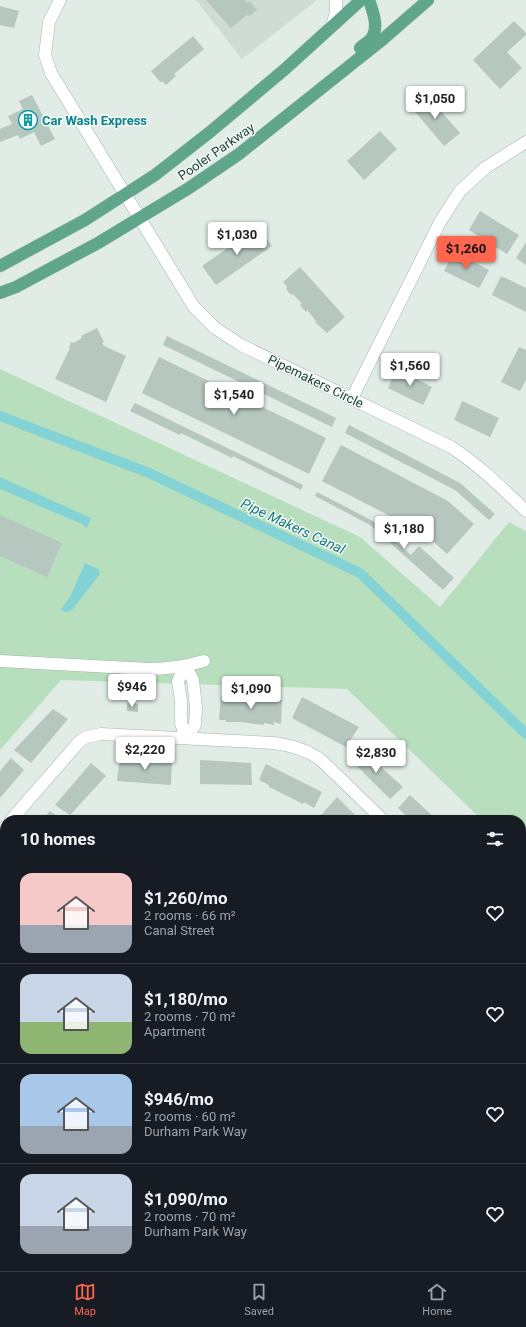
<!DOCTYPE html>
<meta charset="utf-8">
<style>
:root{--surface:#171b24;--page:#242831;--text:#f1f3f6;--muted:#9ea1a6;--line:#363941;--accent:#fe664d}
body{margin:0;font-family:Roboto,sans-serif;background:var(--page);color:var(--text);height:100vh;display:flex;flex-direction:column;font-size:15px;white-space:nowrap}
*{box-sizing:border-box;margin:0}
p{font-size:13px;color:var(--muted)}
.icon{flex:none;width:22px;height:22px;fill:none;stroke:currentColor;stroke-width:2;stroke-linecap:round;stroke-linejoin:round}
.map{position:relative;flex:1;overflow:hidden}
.side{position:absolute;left:0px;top:815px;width:526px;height:456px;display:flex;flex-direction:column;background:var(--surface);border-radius:16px 16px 0 0;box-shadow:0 1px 3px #0004}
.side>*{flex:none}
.price{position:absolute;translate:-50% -34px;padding:0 9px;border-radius:4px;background:#fff;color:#222;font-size:13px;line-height:26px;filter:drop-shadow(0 1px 2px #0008)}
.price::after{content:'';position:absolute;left:50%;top:24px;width:12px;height:9px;margin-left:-6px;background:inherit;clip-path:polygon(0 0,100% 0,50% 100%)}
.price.on{background:var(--accent);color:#111}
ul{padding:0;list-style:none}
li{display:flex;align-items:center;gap:12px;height:100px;padding:0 20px}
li+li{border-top:1px solid var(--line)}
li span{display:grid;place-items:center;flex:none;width:112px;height:80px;border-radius:12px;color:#555}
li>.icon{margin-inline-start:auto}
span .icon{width:48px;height:48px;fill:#fffc;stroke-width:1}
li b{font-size:17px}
h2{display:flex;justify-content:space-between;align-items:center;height:48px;padding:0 20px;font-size:17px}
.tabs{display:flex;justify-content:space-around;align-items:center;height:56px;border-top:1px solid var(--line);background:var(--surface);font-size:11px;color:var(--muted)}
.tabs a{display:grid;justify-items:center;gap:2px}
.tabs .on{color:var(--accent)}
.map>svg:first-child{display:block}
.built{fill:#cedcd4}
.green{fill:#b7dfbd}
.water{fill:#83d2d6}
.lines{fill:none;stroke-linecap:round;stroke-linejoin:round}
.canal{stroke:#83d2d6;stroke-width:10}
.building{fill:#b5c7be}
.minor-casing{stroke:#a2b4ac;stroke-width:13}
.major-casing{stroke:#c0c9c6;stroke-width:13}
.minor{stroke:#fff;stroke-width:12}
.major{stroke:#60a68d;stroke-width:12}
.labels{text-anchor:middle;stroke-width:3;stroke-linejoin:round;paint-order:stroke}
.culture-label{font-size:13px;font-weight:bold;fill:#0d838f;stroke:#f1f8f4;text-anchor:start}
.street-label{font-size:13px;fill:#1f3e32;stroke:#f1f8f4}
.water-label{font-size:14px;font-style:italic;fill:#14787f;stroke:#f1f8f4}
</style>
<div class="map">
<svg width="526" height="1271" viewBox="0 0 526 1271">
<rect width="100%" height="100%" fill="#e0ece5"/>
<!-- built -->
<path class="built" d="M196 0H317L242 59Z"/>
<!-- green -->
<path class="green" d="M0 369 360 537 440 607 509 522 526 531V863L521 858V820H482L347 689 61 680 0 750Z
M524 1031H526V1250H521V1032Z
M263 1266H419L416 1271H272Z"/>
<!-- water -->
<path class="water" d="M0 477 91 518 87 528 82 524 0 489Z
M85 563 100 570 99 572 100 574 71 611 65 612 61 609 70 597Z
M526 989V1031L521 1032V992Z"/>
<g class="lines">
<!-- canal -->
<path class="canal" d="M0 416 149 473 360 573 526 734"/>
</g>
<!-- building -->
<path class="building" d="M206 0H245L247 3 250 1 257 10 249 16 247 15 231 28Z
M0 6 19 11 14 28 0 25Z
M514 21 526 33V35L507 52 522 68 500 89 473 60Z
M193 36 204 49 174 74 176 76 166 85 162 81 161 83 151 71Z
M426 94 460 133 444 146 411 107Z
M32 95 55 139 41 146 34 132 20 139 18 135 0 142V129L12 124 8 116 23 109 19 101Z
M380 131 397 149 364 180 347 161Z
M480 211 519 235 507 254 469 230Z
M258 227 272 246 216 285 202 266Z
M526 242V265L516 258Z
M454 252 489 270 479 288 444 271Z
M300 267 345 317 327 333 315 322 316 321 307 310 306 312 300 305 302 304 293 294 291 295 286 289 287 287 283 282Z
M501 276 526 288V312L492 295Z
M97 328 104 342 102 343 104 346 126 356 106 402 55 379 70 348H69L71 342 73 343 82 338 81 336Z
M167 336 336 418 332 427 163 345Z
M519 347 526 350V380L520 391 501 382Z
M159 357 326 438 309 474 142 393Z
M396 369 432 387 423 405 388 388Z
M462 401 499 418 490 437 454 420Z
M135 403 303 485 301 490 233 456 232 458 181 433 180 435 130 411Z
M349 425 460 483 495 514 489 520 455 490 345 433Z
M341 445 448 501 474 524 447 554 425 534 322 481Z
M317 492 373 521 411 555 419 546 454 578 443 590 370 525 315 496Z
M0 515 62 543 47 577 0 556Z
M221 696 282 700 281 723 280 724 274 722V725L264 723V725L241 722H226V720H220L219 719Z
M302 697 359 727 346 747 292 718Z
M127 703 138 704V712L127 711Z
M53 709 68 719 31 763 14 750Z
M359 747 403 787 390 799 350 759Z
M11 758 24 770 0 798V771Z
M120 758 172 761 171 785 117 781Z
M200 760 251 763 252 785 200 784Z
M91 763 106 776 70 815 55 805Z
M266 764 322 792 314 808 304 802 303 804 269 787V785L259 780Z
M410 795 437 820H411L398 808Z
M337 797 360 820H323L318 816 322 814Z
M50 811 62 820H42Z
M5 878V891L1 889Z
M0 937 5 939V960L0 958Z
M0 1181 5 1183V1193L0 1190Z
M0 1210 5 1213 1 1220 3 1221 0 1226Z
M144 1266H173L171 1271H151L152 1270Z"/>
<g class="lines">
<!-- minor casing -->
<g class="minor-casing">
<path id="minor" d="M60 0 49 22 45 55 51 73 194 307 215 328 241 345 451 447C480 466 501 487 526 511
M332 26 336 12V0
M352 398 440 222 460 191 485 168 526 142
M0 661 149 669C168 669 186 666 204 661
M185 666 193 680 196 708 195 725 186 738
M185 666 178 681 181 701V723L186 738
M11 820 79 742 86 737 101 734 273 743C291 745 306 749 321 760L383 820
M0 833 5 827
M0 913 5 915
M0 1122 5 1124
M521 1265H526
M88 1266 97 1271
M5 1271 8 1266"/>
</g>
<!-- major casing -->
<g class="major-casing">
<path id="major" d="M360 48C363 45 367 43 370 40 380 29 373 12 369 0
M0 266 85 220 155 175 210 132 284 70 361 0
M0 293 16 287 98 243 189 188 239 154 382 40 428 0"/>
</g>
<!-- minor -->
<use href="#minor" class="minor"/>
<!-- major -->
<use href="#major" class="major"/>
</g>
<!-- icons -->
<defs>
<g id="building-ring" transform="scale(1)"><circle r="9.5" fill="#f1f8f4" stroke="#0f9aa8" stroke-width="1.5"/><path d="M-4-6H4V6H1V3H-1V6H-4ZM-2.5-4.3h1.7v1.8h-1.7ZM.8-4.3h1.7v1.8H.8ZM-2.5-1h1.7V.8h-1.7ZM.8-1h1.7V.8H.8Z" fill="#0f9aa8"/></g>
</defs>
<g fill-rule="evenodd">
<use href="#building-ring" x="28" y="120"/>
</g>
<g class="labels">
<!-- culture labels -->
<g class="culture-label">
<text x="42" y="125">Car Wash Express</text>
</g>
<!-- street labels -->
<g class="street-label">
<text transform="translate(216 151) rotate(-35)" y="5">Pooler Parkway</text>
<text transform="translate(316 381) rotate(26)" y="5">Pipemakers Circle</text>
</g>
<!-- water labels -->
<g class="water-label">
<text transform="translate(293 526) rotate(25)" y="5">Pipe Makers Canal</text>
</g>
</g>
</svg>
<b class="price" style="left:435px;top:120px">$1,050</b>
<b class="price" style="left:237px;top:256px">$1,030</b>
<b class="price on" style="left:466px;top:270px">$1,260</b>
<b class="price" style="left:410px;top:387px">$1,560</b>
<b class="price" style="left:234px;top:416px">$1,540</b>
<b class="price" style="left:404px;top:550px">$1,180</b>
<b class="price" style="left:132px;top:708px">$946</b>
<b class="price" style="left:251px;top:710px">$1,090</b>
<b class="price" style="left:145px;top:771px">$2,220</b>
<b class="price" style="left:376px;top:774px">$2,830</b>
<section class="side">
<h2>10 homes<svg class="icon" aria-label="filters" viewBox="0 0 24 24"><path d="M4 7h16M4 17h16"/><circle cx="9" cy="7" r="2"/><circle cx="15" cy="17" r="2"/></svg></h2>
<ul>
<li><span style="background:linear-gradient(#f6c9c9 65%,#9aa5b1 0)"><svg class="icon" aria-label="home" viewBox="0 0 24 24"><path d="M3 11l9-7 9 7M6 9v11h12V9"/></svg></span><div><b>$1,260/mo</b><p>2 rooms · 66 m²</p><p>Canal Street</p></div><svg class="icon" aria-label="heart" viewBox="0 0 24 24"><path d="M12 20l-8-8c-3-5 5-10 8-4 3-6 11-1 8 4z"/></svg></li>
<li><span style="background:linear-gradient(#c9d6e8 60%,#8fb573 0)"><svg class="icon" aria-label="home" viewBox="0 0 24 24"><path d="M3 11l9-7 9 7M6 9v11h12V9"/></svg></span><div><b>$1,180/mo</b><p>2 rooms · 70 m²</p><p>Apartment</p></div><svg class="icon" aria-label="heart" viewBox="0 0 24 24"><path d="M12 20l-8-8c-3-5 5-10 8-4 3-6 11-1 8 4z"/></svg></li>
<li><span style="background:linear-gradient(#a9c7e8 65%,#9aa5b1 0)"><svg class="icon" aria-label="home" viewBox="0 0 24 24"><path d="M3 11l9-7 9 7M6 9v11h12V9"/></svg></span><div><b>$946/mo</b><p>2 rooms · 60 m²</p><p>Durham Park Way</p></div><svg class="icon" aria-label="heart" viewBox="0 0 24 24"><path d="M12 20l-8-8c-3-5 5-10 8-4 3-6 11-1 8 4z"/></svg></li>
<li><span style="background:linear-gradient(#c9d6e8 65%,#9aa5b1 0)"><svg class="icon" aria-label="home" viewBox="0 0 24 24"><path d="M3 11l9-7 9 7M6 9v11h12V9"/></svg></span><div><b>$1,090/mo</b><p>2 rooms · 70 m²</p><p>Durham Park Way</p></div><svg class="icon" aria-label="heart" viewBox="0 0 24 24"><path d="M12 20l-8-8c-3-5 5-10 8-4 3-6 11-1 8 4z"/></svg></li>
</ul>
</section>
</div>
<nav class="tabs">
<a class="on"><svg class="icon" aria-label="map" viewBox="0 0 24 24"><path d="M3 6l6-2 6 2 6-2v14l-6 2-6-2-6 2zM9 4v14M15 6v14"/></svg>Map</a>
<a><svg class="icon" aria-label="saved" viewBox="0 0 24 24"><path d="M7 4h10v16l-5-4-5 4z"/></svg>Saved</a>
<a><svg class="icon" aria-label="home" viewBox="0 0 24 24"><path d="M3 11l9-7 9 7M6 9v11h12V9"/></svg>Home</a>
</nav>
